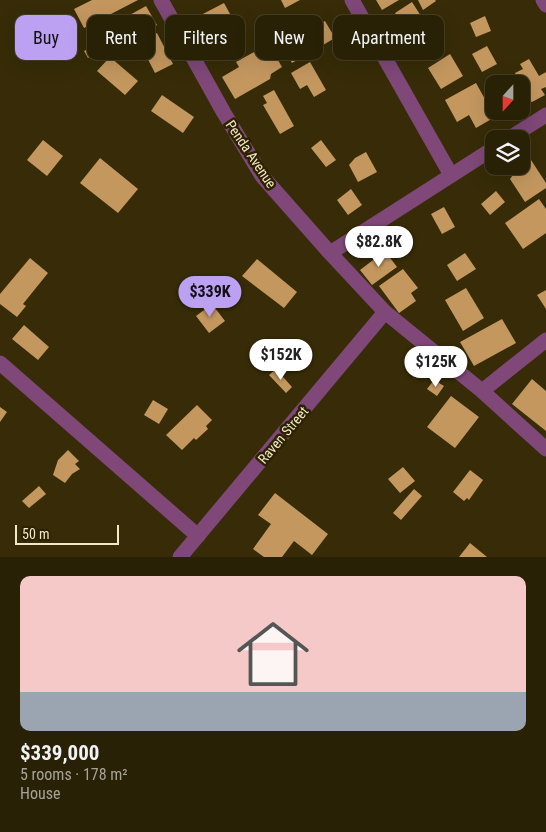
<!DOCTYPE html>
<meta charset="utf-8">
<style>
:root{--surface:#292105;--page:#31290f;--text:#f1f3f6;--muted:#a5a39a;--line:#453e27;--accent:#bca0f2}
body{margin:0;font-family:"Roboto Condensed",sans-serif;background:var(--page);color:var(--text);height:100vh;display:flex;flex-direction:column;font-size:19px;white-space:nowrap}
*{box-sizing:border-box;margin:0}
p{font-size:16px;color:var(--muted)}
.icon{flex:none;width:28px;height:28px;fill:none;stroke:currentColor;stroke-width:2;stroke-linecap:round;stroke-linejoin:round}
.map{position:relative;height:557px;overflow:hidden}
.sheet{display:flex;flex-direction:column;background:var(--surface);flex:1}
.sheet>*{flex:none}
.top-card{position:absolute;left:15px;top:15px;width:516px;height:45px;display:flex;gap:10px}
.needle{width:32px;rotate:201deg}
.controls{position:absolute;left:485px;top:75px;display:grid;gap:10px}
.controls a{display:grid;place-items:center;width:45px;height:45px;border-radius:10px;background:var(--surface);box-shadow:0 5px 20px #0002,0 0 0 1px var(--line);font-size:25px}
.scale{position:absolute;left:15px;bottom:12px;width:104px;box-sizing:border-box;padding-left:5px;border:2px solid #f2e7c6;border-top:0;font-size:14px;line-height:18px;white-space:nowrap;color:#f2e7c6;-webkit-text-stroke:4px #2d2200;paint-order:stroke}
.price{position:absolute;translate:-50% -42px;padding:0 11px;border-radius:18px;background:#fff;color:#222;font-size:16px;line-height:32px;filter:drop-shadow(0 1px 2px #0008)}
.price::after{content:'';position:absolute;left:50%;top:30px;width:15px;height:11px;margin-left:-8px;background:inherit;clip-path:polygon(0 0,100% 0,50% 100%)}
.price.selected{background:var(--accent);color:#111}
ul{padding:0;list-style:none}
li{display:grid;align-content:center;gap:10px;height:265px;padding:0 20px}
li span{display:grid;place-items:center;height:155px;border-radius:10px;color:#555}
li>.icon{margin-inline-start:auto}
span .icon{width:90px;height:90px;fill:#fffc;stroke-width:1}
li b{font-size:21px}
.pill{padding:0 18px;border-radius:10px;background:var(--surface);box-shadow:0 5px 20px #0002,0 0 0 1px var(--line);font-size:18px;line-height:45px}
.pill.selected{background:var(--accent);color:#111}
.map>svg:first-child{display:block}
.building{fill:#c4975f}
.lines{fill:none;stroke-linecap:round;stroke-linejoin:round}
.street{stroke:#7f4878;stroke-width:15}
.labels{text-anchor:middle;stroke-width:5;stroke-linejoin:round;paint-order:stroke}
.street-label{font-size:14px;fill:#f2e7c6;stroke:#2d2200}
</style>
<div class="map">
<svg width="546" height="557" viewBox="0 0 546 557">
<rect width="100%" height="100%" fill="#372c07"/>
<!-- building -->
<path class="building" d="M92 0H138L84 28 74 9Z
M281 0H300L285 8Z
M376 0H399L382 10Z
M418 0H435L436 1 423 10Z
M412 2 428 27 411 38 395 13Z
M224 3 240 32 220 43 209 24 205 26 199 16Z
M146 6 157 25 106 54 95 34Z
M485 16 491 31 476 37 470 23Z
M325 21 335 38 292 63 282 46Z
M157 33 173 64 155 73 139 42Z
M94 39 100 51 88 58 84 51 90 48 87 42Z
M487 46 497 64 482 72 472 54Z
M271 48 282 67 271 74 270 79 235 99 222 77 239 67 236 62 254 52 256 56Z
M450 54 463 76 441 89 428 68Z
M110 57 138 81 125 95 97 71Z
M529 59 539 76 546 72V87L541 89 545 95 532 102 528 99 522 102V86L515 73 523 69 520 64Z
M310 62 326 90 314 97 307 85 300 89 291 73Z
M476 83 495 117 476 128 469 115 457 122 445 100Z
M274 90 294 126 280 134 263 105 267 103 263 96Z
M162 95 194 117 183 133 151 111Z
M506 111H522L524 115 511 121Z
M43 140 63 156 47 176 27 160Z
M321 140 336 160 326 167 311 148Z
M366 152 377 172 358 182 349 165 355 158Z
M100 158 138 189 118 213 80 183Z
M531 160 546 183V188L525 202 510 179 518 168Z
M351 189 362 205 348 215 337 200Z
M496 191 505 202 490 215 481 204Z
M539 199 546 209V233L523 249 505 223Z
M444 207 455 227 442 234 431 214Z
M385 251 397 267 372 285 360 270Z
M465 253 476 269 457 281 447 265Z
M30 258 48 273 23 304 26 306 17 317 0 304V294Z
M257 259 297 292 284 308 242 276Z
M403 269 418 288 411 293 416 301 399 313 379 286Z
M466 288 484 318 463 331 445 300Z
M546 290V309L537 295Z
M212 304 225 321 209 333 196 316Z
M502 319 516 343 474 366 460 342Z
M24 325 49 347 38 360 12 339Z
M276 369 292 387 286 393 269 375Z
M532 379 546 391V431L512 404Z
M434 380 444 386 437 396 427 389Z
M451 396 479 417 455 448 427 427Z
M153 400 168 409 159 424 144 415Z
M197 405 212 420 206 426 208 429 196 440 194 438 182 450 166 435Z
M0 407 7 412 0 422Z
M68 450 79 461 75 464 80 469 72 474 65 483 53 475 58 460Z
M403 467 415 481 400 493 388 479Z
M470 470 483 480 469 500 467 498 464 501 453 492Z
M39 486 46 494 29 508 22 501Z
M414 489 422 496 401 520 393 513Z
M275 493 328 534 312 555 294 541 282 557H264L253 549 271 524 258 515Z
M470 543 487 557H459Z"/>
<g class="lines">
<!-- street -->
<path class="street" d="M161 0 224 113 262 176 330 253 385 312 482 391 546 449
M352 0 451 175
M543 0 546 5
M508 139 546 115
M330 253 494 148
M0 363 198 536
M482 391 546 340
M180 557 385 312"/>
</g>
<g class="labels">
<!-- street labels -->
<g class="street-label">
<text transform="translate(251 154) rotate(56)" y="5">Penda Avenue</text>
<text transform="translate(283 435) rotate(-50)" y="5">Raven Street</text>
</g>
</g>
</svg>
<div class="controls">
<a><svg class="needle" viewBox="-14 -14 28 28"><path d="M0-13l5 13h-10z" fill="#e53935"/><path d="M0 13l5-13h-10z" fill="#a5a39a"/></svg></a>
<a><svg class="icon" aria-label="layers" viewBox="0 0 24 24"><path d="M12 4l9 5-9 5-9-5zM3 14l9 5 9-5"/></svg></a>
</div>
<div class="scale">50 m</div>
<b class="price" style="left:379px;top:268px">$82.8K</b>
<b class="price selected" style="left:210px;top:318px">$339K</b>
<b class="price" style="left:281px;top:381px">$152K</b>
<b class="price" style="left:436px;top:388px">$125K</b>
<div class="top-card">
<a class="pill selected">Buy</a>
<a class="pill">Rent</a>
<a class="pill">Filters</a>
<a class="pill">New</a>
<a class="pill">Apartment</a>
</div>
</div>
<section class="sheet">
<ul>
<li><span style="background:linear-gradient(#f6c9c9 75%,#9aa5b1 0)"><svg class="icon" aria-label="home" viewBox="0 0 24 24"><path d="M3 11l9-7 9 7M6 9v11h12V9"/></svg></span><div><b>$339,000</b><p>5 rooms · 178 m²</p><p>House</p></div></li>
</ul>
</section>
